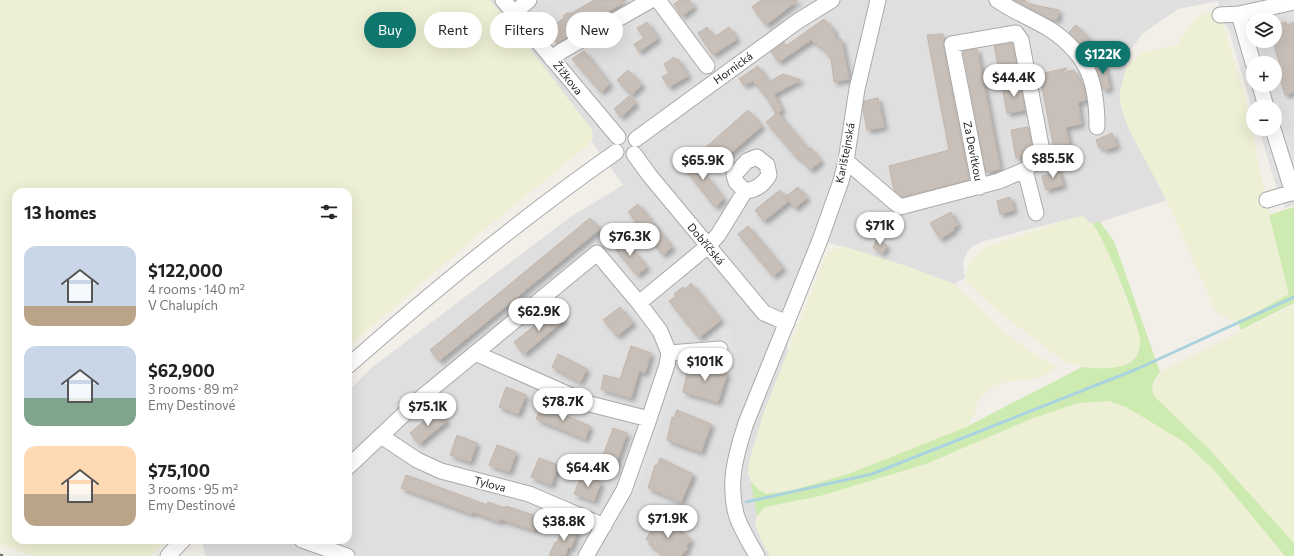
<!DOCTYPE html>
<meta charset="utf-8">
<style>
:root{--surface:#fff;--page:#f2f2f2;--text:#222;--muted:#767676;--accent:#0f766e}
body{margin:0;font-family:Commissioner,sans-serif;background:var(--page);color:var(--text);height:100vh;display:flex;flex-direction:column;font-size:15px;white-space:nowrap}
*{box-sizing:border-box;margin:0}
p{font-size:13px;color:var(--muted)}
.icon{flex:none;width:22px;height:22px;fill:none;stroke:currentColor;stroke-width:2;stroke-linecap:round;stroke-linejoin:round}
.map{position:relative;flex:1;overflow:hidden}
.side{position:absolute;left:12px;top:188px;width:340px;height:356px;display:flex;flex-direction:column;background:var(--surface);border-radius:12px;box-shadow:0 4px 16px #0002}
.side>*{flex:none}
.banner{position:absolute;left:364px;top:12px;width:380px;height:36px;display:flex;gap:8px}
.controls{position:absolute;left:1246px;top:12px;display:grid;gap:8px}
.controls a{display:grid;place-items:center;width:36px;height:36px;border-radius:50%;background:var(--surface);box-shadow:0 4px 16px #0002;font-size:20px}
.price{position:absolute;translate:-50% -34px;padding:0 9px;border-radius:14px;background:#fff;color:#222;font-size:13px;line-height:26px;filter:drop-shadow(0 1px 2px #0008)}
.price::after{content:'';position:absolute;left:50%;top:24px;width:12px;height:9px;margin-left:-6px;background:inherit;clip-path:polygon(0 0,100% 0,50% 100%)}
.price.selected{background:var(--accent);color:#fff}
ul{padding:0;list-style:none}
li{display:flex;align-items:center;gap:12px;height:100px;padding:0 12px}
li span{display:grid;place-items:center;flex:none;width:112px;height:80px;border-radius:12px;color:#555}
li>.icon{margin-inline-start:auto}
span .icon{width:48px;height:48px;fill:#fffc;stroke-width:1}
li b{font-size:17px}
h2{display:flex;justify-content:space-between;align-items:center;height:48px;padding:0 12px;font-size:17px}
.tag{padding:0 14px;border-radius:18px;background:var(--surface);box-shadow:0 4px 16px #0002;font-size:14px;line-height:36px}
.tag.selected{background:var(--accent);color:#fff}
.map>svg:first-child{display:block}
.residential{fill:#e0dfdf;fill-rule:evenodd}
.farmland{fill:#eef0d5}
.grass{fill:#cdebb0}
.parking{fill:#e2e2e2}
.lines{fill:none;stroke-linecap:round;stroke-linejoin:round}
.stream{stroke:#aad3df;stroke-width:3}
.building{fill:#c7bfb8;stroke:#c4b6ab;filter:url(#shadow)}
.minor-casing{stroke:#a9a9a9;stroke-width:17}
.minor{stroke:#fff;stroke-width:15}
.rail{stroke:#707070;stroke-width:3;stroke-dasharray:8 8;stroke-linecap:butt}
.labels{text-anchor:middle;stroke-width:3;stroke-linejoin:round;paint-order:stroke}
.street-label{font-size:11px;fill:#222;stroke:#fff}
</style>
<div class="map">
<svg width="1294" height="556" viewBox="0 0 1294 556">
<defs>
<filter id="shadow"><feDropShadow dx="3.5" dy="3.5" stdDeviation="2" flood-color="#0004"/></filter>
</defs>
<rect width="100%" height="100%" fill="#f2efe9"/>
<!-- residential -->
<path class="residential" d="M490 0H1294V205L1285 208 1274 179 1259 129H1275V107H1253V111L1229 30 1220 15 1218 1 1178 9 1142 34 1126 57V69L1120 92 1121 106 1129 129 1167 200 1100 222 1092 223 1077 217 984 241 971 247 967 252 963 262 965 278 954 284 909 267 820 240 787 323 797 556H205L203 544 206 540H348V392L370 369 569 218 623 185 592 142V130ZM1253 19H1275V41H1253ZM1253 63H1275V85H1253Z"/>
<!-- farmland -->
<path class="farmland" d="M0 0H489L519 34 592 130 593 138 587 146 475 237 348 347V192H16V540H165L151 556H33L0 544Z
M1214 12 1221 17 1245 97 1269 215 1289 294 1248 317 1237 321 1230 320 1216 312 1168 203 1129 129 1121 106 1120 92 1127 66 1136 57 1147 51 1176 46 1196 18 1205 13Z
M1083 216 1096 228 1110 257 1134 320 1140 340 1137 355 1133 360 1117 367 1100 369 1082 367 1065 362 999 312 965 281 967 267 974 257 985 247 1070 219Z
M843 246 909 267 954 284 1006 333 1028 350 1058 368 1036 379 1006 382 992 387 978 400 975 413 966 427 945 436 848 474 790 491 766 494 759 490 751 482 748 473 749 462 764 412 824 259 829 252Z
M1294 305V543L1209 449 1157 401 1152 390 1160 372Z
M1093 401H1109L1126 407 1184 442 1213 469 1285 556H770L762 542 755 524 757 516 765 507 820 496 926 464 1031 419 1078 403Z"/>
<!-- grass -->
<path class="grass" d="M1294 207V303L1241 330 1237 321 1248 317 1289 294 1269 215Z
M1100 222 1114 241 1160 372C1154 380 1150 387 1154 396L1209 449 1294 543V556H1285L1213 469 1184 442 1126 407 1109 401 1078 403 1031 419 926 464 820 496 765 507 757 516 751 482 759 490 766 494 790 491 848 474 966 427 1082 367C1096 369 1129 371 1137 355 1139 351 1140 345 1140 340 1138 322 1104 237 1092 223Z"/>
<!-- parking -->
<path class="parking" d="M1231 0H1294V15L1271 19H1260L1258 11 1226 14 1223 2Z
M1242 27 1243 30 1253 27V41H1260L1267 63H1253V85H1273L1294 155V173L1274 179 1259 129H1275V107H1253V111L1229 30Z
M724 323 730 332 736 351 734 371 725 369 727 356 726 348 717 329Z
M672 365 681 367 648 461 634 494 627 491Z"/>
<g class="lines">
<!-- stream -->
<path class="stream" d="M746 502 872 474 1137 369 1294 297"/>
</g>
<!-- building -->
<path class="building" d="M594 0H627L557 43 548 29 564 18 563 16 567 13H572Z
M680 0H689L694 7 682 16 674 4Z
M761 0H798L766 25 752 7Z
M1014 0H1025L1029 4 1059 10 1057 20 1048 18Z
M824 19 833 29 836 40 841 39 849 79 834 82 831 58H829L828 53 811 40 779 62 771 52 784 42 786 46Z
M647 22 658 38 639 52 634 44 644 38 637 28Z
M1286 22 1287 25 1294 22V92L1285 95 1280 78 1283 76 1273 41H1275V25Z
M1076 25 1094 44 1086 51 1069 32Z
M707 27 714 37 729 27 737 39 713 55 698 33Z
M943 34V46L969 180 902 197 895 191 893 186 889 166 949 150 927 35Z
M1012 43 1017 66 999 69 994 46Z
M977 49 1000 169 986 172 963 51Z
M584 51 610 84 601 92 572 59Z
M674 57 676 60 678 59 688 76 669 87 662 77 669 73 664 64Z
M1104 62 1110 88 1103 90 1095 64Z
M758 66 769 82 783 74 801 80 774 94 782 110 778 113 809 150 811 148 821 161 810 170 800 158 798 159 766 122 776 114 767 98 753 81 744 85 739 79Z
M1067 68 1062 73 1074 70 1082 86 1083 85 1086 100 1078 102 1081 124 1066 127 1071 156 1056 159 1042 87H1044L1042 76 1044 73Z
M628 70 642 85 631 95 617 80Z
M1020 82 1025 110 1007 113 1002 86Z
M629 96 636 103 621 117 614 109Z
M878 98 884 127 867 130 863 110 864 101Z
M748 110 762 126 719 163 706 147Z
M1028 127 1033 152 1030 155 1016 158 1011 130Z
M1112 133 1117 146 1104 150 1103 147 1099 148 1096 140Z
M691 156 724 199 715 207 681 164Z
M1057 165 1063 185 1046 190 1042 176 1051 174 1049 167Z
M798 187 807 198 795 208 785 197Z
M780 190 789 201 764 221 755 210Z
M1010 197 1014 210 1000 214 997 201Z
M638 204 672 247 663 255 628 212Z
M951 212 958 225 953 228 954 230 940 239 930 223Z
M590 218 600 229 439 361 430 350Z
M748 226 783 268 773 276 738 234Z
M624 239 647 267 637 275 614 247Z
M876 240 887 245 883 253 873 248Z
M691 283 721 320 699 338 669 301 676 296 674 294 683 287 685 289Z
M620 307 633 323 617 336 603 320Z
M555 309 564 320 524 354 514 342Z
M631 346 651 353 645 373 639 371 631 398 601 389 604 375 620 379Z
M558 354 587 369 580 382 552 367Z
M692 361 727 373 718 402 683 392 688 368 690 369Z
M506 387 526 395 518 414 499 407Z
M542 405 590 426 585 439 536 419Z
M437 410 447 421 419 444 410 433Z
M677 410 711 424 701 452 667 440 672 417 674 418Z
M613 428 627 433 615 466 601 461Z
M457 435 477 443 470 462 450 455Z
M497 445 516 452 509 472 489 465Z
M539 458 558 465 551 485 531 477Z
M660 458 693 474 681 502 648 488 655 465 657 466Z
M582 474 601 482 594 501 574 494Z
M406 475 487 505 488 502 505 508 506 506 539 517 534 530 500 519V522L473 512 472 514 401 488Z
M664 516 691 540 686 547 688 548 681 556H664L649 544 650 542 646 539 653 527 656 523 658 524Z
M563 526 577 531 571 548 568 547 565 556H549L555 542 557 543Z"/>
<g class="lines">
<!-- minor casing -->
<g class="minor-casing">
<path id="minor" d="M503 0 618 137
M658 0 707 66
M997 0C1014 12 1033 19 1051 30 1089 56 1097 83 1097 127
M514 13 529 0
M1239 14 1253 63
M1220 15 1239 14 1294 2
M552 59 560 52 651 0
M1260 85 1266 107
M1273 129 1293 193
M636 139 798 21 832 0
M634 154 650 176 764 313 787 323
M757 157 767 165 769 175C764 184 756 190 745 191L736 182 734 175 747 161Z
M846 161 900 207 999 181 1025 170 1043 156 1021 40 1016 33 952 44 980 187
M1025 170 1036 213
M1267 200 1294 192
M720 349 669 353 660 331 639 303 708 246 718 235 745 191
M475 353 590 404 649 419
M348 366C434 290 523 217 616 152
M381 436 417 460 441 471 529 494 604 526
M348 467 422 397 597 253 639 303
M302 540 347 556
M168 556 183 540
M586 556 624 490 649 419 667 365 669 353
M757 556C750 543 742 531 737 517 727 484 736 454 746 423L820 240 841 181 846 161 857 89 878 0"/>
</g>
<!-- minor -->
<use href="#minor" class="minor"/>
<!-- rail -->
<path class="rail" d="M0 555 3 556"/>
</g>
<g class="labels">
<!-- street labels -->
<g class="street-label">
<text transform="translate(733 68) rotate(-36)" y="4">Hornická</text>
<text transform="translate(568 78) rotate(51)" y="4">Žižkova</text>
<text transform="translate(973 151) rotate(79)" y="4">Za Devítkou</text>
<text transform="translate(845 153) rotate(-79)" y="4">Karlštejnská</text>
<text transform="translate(706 244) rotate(50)" y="4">Dobříčská</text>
<text transform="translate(490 484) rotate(15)" y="4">Tylova</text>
</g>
</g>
</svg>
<div class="controls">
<a><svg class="icon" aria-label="layers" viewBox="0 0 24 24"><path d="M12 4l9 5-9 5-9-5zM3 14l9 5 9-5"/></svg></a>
<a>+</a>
<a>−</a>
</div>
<b class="price selected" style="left:1103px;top:75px">$122K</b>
<b class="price" style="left:1014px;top:98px">$44.4K</b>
<b class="price" style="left:1053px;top:179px">$85.5K</b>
<b class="price" style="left:703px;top:181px">$65.9K</b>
<b class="price" style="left:880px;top:246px">$71K</b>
<b class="price" style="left:630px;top:257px">$76.3K</b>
<b class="price" style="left:539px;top:332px">$62.9K</b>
<b class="price" style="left:705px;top:382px">$101K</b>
<b class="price" style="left:563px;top:422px">$78.7K</b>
<b class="price" style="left:428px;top:427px">$75.1K</b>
<b class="price" style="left:588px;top:488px">$64.4K</b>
<b class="price" style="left:668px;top:539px">$71.9K</b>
<b class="price" style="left:564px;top:542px">$38.8K</b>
<div class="banner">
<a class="tag selected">Buy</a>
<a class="tag">Rent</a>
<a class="tag">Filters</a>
<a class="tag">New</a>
</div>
<section class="side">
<h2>13 homes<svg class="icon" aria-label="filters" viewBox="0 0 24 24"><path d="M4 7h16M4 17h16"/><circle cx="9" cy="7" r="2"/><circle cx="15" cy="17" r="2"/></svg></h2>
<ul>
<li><span style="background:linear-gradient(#c9d6e8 75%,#b9a48a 0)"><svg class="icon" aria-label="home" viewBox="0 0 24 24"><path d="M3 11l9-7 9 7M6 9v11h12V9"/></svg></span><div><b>$122,000</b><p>4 rooms · 140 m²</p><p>V Chalupích</p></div></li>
<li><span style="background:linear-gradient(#c9d6e8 65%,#7fa58c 0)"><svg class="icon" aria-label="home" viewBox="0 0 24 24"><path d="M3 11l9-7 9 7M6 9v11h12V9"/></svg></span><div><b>$62,900</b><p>3 rooms · 89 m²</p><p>Emy Destinové</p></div></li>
<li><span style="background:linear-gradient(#ffd9b3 60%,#b9a48a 0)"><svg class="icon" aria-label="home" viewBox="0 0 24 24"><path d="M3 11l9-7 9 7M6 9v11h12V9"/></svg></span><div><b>$75,100</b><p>3 rooms · 95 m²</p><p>Emy Destinové</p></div></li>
</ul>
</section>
</div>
